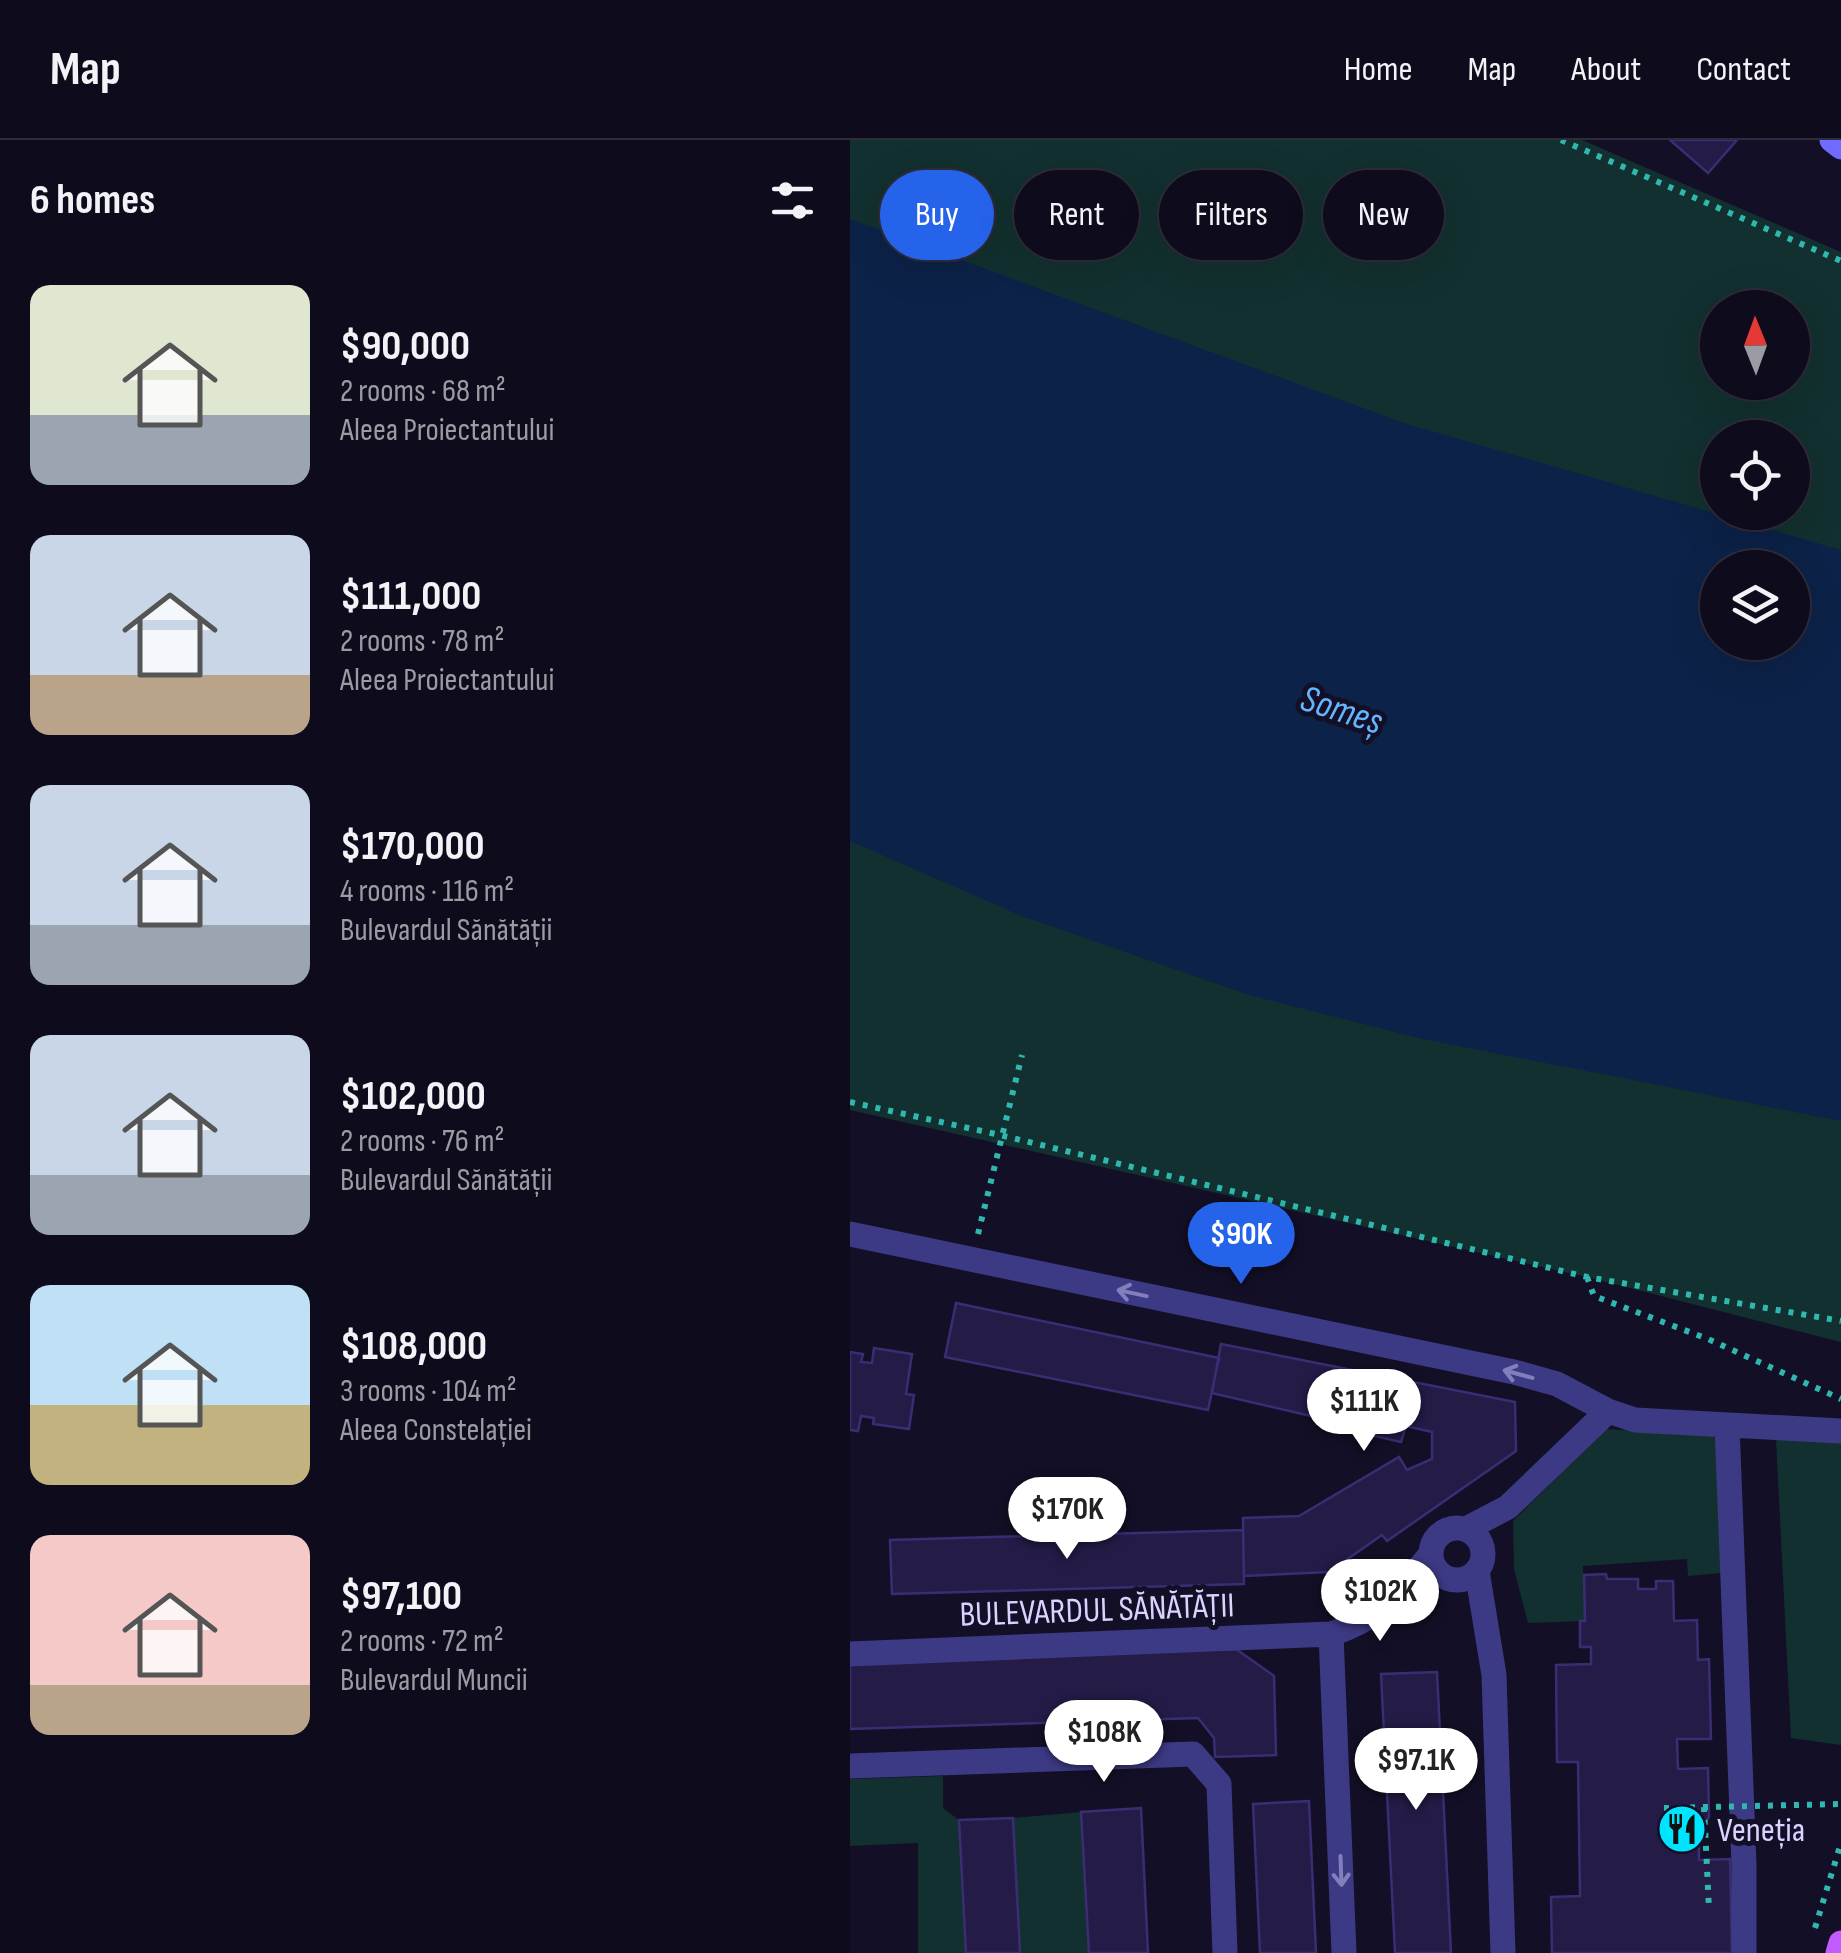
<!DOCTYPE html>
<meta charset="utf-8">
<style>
:root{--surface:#0e0b1c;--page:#171425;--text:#f1f3f6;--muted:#9b9ba3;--line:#2e2b3b;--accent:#2563eb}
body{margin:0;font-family:"Sofia Sans Condensed",sans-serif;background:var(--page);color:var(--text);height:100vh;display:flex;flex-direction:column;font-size:38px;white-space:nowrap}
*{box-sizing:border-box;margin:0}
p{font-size:32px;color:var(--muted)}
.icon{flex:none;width:55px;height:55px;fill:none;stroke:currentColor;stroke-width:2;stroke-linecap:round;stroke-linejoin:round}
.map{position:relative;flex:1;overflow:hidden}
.panel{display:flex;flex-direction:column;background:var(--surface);width:850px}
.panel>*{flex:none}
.banner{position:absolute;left:30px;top:30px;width:810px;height:90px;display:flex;gap:20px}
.needle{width:65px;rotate:359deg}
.controls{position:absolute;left:850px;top:150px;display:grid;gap:20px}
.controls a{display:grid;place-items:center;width:110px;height:110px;border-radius:50%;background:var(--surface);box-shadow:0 10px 40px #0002,0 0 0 2px var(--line);font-size:50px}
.price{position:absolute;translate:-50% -85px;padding:0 22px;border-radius:35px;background:#fff;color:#222;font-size:32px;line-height:65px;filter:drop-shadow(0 2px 5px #0008)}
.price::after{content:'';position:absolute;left:50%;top:60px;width:30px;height:22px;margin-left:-15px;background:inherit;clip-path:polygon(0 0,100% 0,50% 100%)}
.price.active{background:var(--accent);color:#fff}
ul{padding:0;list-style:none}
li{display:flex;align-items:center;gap:30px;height:250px;padding:0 30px}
li span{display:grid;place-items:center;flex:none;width:280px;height:200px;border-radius:20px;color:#555}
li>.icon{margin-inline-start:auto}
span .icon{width:120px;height:120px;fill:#fffc;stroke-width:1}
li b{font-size:42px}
h2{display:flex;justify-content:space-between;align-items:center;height:120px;padding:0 30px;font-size:42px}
.pill{padding:0 35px;border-radius:45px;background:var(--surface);box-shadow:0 10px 40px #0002,0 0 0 2px var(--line);font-size:35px;line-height:90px}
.pill.active{background:var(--accent);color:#fff}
header{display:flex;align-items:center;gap:60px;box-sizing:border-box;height:140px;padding:0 50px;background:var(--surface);border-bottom:2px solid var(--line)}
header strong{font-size:48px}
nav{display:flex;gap:55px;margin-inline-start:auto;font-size:35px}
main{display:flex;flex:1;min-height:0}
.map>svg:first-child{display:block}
.green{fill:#12302f;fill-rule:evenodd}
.water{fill:#0c2248;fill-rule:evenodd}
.building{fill:#241b47;stroke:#3b2d73;stroke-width:2.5}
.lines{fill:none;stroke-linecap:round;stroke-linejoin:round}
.path{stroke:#2fb8b0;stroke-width:6;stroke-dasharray:5 8;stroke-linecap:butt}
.street{stroke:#3d3a85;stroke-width:25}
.secondary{stroke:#6f6bff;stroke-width:25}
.primary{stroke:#c25bff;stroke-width:25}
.path-bridge{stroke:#2fb8b0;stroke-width:6;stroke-dasharray:5 8;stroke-linecap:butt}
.oneway{stroke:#837fbc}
.labels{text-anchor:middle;stroke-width:10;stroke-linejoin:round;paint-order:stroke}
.street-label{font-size:35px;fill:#d9d4ff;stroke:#130f26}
.poi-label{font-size:35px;fill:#d9d4ff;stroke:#130f26;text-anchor:start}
.water-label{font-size:38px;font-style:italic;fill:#62b6ff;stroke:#130f26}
</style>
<header>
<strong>Map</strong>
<nav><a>Home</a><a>Map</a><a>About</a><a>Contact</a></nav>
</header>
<main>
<section class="panel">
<h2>6 homes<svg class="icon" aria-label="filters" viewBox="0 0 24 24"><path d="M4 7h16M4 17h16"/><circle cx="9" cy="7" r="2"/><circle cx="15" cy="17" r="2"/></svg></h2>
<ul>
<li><span style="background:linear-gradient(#dfe7d0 65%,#9aa5b1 0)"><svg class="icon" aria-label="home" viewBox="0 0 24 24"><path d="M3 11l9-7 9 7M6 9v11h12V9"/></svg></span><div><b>$90,000</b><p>2 rooms · 68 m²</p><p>Aleea Proiectantului</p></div></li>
<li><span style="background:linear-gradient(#c9d6e8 70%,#b9a48a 0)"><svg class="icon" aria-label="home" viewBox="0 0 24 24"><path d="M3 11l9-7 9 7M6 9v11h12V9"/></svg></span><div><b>$111,000</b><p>2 rooms · 78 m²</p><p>Aleea Proiectantului</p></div></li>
<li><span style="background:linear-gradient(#c9d6e8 70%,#9aa5b1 0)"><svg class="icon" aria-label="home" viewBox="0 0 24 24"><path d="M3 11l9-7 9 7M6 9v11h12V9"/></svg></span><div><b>$170,000</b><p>4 rooms · 116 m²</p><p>Bulevardul Sănătății</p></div></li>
<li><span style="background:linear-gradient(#c9d6e8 70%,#9aa5b1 0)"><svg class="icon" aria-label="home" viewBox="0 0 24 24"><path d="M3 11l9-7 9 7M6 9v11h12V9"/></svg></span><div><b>$102,000</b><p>2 rooms · 76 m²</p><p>Bulevardul Sănătății</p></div></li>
<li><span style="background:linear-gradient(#bfe0f5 60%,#c2b280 0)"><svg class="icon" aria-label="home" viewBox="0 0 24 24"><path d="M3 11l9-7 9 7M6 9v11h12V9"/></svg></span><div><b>$108,000</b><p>3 rooms · 104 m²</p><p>Aleea Constelației</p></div></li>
<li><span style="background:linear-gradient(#f6c9c9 75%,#b9a48a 0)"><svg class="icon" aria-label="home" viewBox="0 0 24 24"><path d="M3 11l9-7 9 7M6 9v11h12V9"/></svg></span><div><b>$97,100</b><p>2 rooms · 72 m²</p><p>Bulevardul Muncii</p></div></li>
</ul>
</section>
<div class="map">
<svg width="991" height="1813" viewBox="0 0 991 1813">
<rect width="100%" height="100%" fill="#130f26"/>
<!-- green -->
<path class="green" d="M0 0H732L991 112V1202L737 1137 0 970ZM868 168H942V242H868ZM868 298H942V372H868ZM868 428H942V502H868Z
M756 1289 877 1296 882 1432 838 1436 837 1419 733 1426 735 1481 678 1483 664 1429 663 1381Z
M926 1299 991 1303V1605L941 1598Z
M93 1636V1668L109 1680 116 1813H68V1703L0 1706V1639Z
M231 1672 239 1813H170L163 1678Z"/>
<!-- water -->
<path class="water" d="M0 79 554 283 991 410V981L568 898 399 855 169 775 0 701ZM868 428H942V502H868Z"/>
<!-- building -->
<path class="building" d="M820 0H887L858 33Z
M106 1163 369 1218 358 1270 95 1217Z
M371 1204 665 1262 666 1311 537 1401 532 1395 479 1432 394 1436 393 1378 449 1376 549 1317 557 1330 582 1319V1292L556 1286 551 1302 490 1288 491 1283 362 1253Z
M24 1208 62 1214 56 1254 64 1255 59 1289 23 1284 24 1278 11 1276 8 1291 0 1290V1212L13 1214 11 1222 22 1223Z
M393 1390 394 1444 42 1454 40 1400Z
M756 1434 757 1439H788V1449H806V1441H823L824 1481 847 1480 848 1520 859 1519 861 1599H827L828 1629 858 1628 859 1677 849 1693V1720L880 1719 882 1813H702L701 1757 730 1756 728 1622H707L706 1525 741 1524V1507H730V1481H735L734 1435Z
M386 1509 424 1536 426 1615 365 1617 364 1598 348 1578 0 1589V1521Z
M587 1532 601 1813H545L531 1534Z
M459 1661 466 1813H410L403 1664Z
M291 1668 298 1813H239L231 1672Z
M163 1678 170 1813H116L109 1680Z"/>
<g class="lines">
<!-- path -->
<path class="path" d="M711 0 991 121
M0 962 150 995 737 1137 991 1181
M128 1094 172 915
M737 1137 744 1156 858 1199 991 1259
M854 1667 859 1769
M965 1788 991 1703"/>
<!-- street -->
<path class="street" d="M0 1094 664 1232 707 1244 758 1271 785 1280 991 1291
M877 1285 894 1725V1813
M581 1414a26 26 0 1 1 52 0a26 26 0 1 1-52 0Z
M616 1389 658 1367 758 1271
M627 1431 644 1535 653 1813
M481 1494 494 1813
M0 1514 481 1494C531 1478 549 1453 581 1414
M0 1626 343 1614 369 1644 375 1813"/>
<!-- secondary -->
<path class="secondary" d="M982 0 991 7"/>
<!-- primary -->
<path class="primary" d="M988 1813 991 1803"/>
<!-- path-bridge -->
<path class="path-bridge" d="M814 1668 991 1664"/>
</g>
<!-- one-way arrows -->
<defs><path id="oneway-shaft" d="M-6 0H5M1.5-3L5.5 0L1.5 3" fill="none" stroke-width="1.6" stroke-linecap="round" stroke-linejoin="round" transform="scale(2.5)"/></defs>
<g class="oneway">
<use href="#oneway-shaft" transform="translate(282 1153) rotate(-168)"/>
<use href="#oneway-shaft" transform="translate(668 1234) rotate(-165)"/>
<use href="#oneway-shaft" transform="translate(491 1731) rotate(88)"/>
</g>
<!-- icons -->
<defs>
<g id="restaurant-disc" transform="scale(2.5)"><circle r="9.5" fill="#00e5ff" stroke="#130f26"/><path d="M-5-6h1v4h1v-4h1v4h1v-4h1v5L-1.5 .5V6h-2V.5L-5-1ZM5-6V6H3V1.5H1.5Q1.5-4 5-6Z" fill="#111"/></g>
</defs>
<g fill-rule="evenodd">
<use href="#restaurant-disc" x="832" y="1689"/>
</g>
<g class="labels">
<!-- street labels -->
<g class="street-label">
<text transform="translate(247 1469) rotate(-2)" y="12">BULEVARDUL SĂNĂTĂȚII</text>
</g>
<!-- poi labels -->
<g class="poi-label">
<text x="867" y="1701">Veneția</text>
</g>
<!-- water labels -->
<g class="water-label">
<text transform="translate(492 569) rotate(18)" y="13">Someș</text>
</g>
</g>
</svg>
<div class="controls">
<a><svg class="needle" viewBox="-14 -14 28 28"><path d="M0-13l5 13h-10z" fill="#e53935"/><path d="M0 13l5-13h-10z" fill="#9b9ba3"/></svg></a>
<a><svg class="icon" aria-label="locate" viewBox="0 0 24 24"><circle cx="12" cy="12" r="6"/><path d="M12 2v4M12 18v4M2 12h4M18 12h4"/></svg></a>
<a><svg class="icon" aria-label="layers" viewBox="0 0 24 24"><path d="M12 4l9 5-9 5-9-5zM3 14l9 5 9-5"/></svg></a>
</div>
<b class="price active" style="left:391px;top:1147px">$90K</b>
<b class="price" style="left:514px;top:1314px">$111K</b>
<b class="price" style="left:217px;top:1422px">$170K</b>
<b class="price" style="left:530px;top:1504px">$102K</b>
<b class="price" style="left:254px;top:1645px">$108K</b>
<b class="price" style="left:566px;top:1673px">$97.1K</b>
<div class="banner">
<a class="pill active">Buy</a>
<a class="pill">Rent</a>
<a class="pill">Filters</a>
<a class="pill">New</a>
</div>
</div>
</main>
